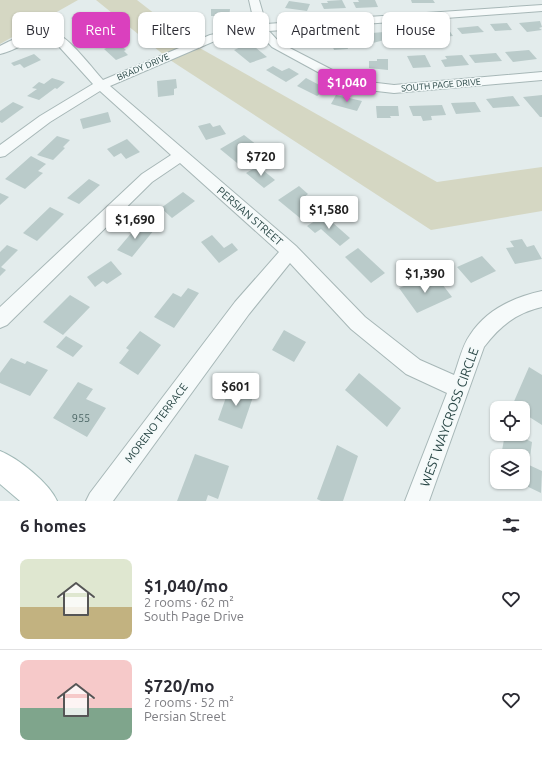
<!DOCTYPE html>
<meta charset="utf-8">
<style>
:root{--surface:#fff;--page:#f2f2f3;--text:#2b2b33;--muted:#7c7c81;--line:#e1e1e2;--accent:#da40be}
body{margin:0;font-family:Ubuntu,sans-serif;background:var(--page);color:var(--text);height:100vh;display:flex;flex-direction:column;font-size:15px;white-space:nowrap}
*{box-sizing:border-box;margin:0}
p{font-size:13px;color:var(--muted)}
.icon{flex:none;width:22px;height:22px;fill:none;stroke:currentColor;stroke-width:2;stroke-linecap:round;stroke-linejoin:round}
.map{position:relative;height:501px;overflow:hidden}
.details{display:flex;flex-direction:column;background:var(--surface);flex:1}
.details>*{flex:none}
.guide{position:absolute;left:12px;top:12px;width:518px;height:36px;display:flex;gap:8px}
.tools{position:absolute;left:490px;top:401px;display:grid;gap:8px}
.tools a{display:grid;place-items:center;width:40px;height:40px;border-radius:8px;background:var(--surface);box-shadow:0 1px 3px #0004;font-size:20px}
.price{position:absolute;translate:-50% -34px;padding:0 9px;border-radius:4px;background:#fff;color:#222;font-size:13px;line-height:26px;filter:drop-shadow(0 1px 2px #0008)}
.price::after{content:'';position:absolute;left:50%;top:24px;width:12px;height:9px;margin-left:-6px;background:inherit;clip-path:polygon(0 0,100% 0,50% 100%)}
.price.selected{background:var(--accent);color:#fff}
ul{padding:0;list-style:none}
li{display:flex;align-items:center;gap:12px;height:100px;padding:0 20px}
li+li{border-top:1px solid var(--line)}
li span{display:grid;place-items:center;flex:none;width:112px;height:80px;border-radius:8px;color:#555}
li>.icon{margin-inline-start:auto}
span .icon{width:48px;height:48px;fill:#fffc;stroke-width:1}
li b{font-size:17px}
h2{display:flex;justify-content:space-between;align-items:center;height:48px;padding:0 20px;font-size:17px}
.chip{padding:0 14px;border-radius:8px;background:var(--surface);box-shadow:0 1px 3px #0004;font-size:14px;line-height:36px}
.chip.selected{background:var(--accent);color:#fff}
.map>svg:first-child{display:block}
.green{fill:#d5d7c3}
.building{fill:#bacbca}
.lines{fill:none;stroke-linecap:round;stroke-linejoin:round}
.minor-casing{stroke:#a7b7b7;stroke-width:2}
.major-casing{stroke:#a1b9b7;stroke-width:2}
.minor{fill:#f6fafa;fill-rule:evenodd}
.major{fill:#fff;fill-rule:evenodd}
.labels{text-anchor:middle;stroke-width:3;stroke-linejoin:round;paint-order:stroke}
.far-street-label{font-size:9px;fill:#294645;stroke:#f3f9f9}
.street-label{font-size:11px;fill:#294645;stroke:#f3f9f9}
.near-number-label{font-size:11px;fill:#4d6766}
.near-street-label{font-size:13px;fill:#294645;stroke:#f3f9f9}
</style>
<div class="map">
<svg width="542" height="501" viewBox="0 0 542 501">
<rect width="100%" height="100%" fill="#e3ecec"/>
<!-- green -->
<path class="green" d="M0 0H78L0 44Z
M96 0H137L192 43 164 55Z
M198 47 437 182 542 167V211L431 230 170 60Z"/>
<!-- building -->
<path class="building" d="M342 0 346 8 324 9 321 3H328L327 1Z
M358 0H375L378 7 356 8 353 2H359Z
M411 0H433L435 3H412Z
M289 1 310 4 307 11 285 8Z
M211 9H230L229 19H215V16H211Z
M83 13 93 21 81 25 71 18Z
M540 21 542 27 539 28 542 30 527 32 519 23Z
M507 23 512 30 495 31 490 24Z
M97 25 109 35 97 40 84 30Z
M478 26 484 32 462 34 457 28Z
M447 27 453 36 429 38 423 29Z
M415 31 419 37 398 41 393 32Z
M384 32 388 39 373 43 372 40 363 41 360 34Z
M343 35 348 49 334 50 329 36Z
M118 43 126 50 124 51 128 55 116 60 104 49Z
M250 43 267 57 250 63 234 50Z
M529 50 537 59 513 62 505 52Z
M496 53 502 61 475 63 469 55Z
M34 54 41 60 24 68 20 64 14 66 11 63Z
M425 55 431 67 413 68 407 56Z
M462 55 469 65 445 67 441 60 447 59 445 56Z
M377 59H388V70L369 68V61H377Z
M273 66 282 71 289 68 299 74 286 82 266 70Z
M52 78 65 82 57 89 55 88 39 100 27 96 37 89 32 88 39 82 44 84Z
M306 78 327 89 317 96 297 86Z
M176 79 177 88 174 89V95L158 97 157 81Z
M336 95 362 101 357 111 331 104Z
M542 95V117H540L523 97Z
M513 96 520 106 493 108 486 99Z
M13 102 24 107 2 123 0 122V111Z
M475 102 481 112 456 114 451 103Z
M442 105 446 115 431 116 432 120 423 121 421 116H413L409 106Z
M376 106H398L399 116H390L391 118H377Z
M108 112 111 122 83 129 80 119Z
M210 123 213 127 220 125 226 134 206 140 198 126Z
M244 135 262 149 247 158 251 162 242 167 220 149Z
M57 136 70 140 63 147 65 148 53 160 37 155Z
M127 139 140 152 126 159 121 153 114 157 107 149Z
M31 156 46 164 38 171 43 173 25 189 5 179Z
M258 166 275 180 264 188 246 173Z
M89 179 100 185 79 204 67 198Z
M299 186 308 194 300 200 311 210 300 218 278 200Z
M183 192 195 201 172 218 161 208Z
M0 193 9 197 0 205Z
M50 207 64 214 37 241 23 233Z
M324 215 350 238 340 246 321 229 315 233 307 226Z
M139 224 154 230 132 257 117 250Z
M212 235 224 248 232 243 238 250 219 263 201 242Z
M522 239 527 247 534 245 542 259 515 264 506 248 514 247 510 241Z
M7 245 18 250 1 267 6 270 0 276V252Z
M358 248 385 273 371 283 345 257Z
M482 256 496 271 471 283 457 267Z
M111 261 122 274 107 284 103 281 95 287 87 277Z
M427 276 433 283 439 280 452 297 417 313 399 288Z
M188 288 199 293 174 328 154 317 173 293 181 297Z
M70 295 90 307 63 335 43 322Z
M284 330 306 342 294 362 272 350Z
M140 331 161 345 138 375 119 363 129 350 126 348Z
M66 336 83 346 73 357 56 347Z
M11 358 25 364 27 361 48 370 30 396 0 383V373Z
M529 367 542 375V425L523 413V408H515L512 406Z
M359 373 401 408 387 427 345 390Z
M78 382 93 389 86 399 106 408 87 437 53 418Z
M230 386 254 394 242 429 218 420Z
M505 434H514L532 442 529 465 542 471 541 493 518 482H523V456H501Z
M337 445 358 456 343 501H321L317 499Z
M195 454 229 466 218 499 208 495 206 501H177Z"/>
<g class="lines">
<!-- minor casing -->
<g class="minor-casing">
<path id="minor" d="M249 0H259L266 24 542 5V11L269 31 280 43 346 77 360 81 394 85 542 72V80L394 93 359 89 338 83 272 47 258 32 217 40 110 86 296 246 365 317 420 360 454 375C459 362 462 346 470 335 486 310 514 297 542 291V307C516 313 500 326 484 347L429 501H405L447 393 406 374 351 329 290 263 249 314 113 501H86L90 493 235 302 279 252 180 163 152 182 7 325 0 328V307L142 174 171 155 100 91 50 122 5 156 0 157V145L40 116 93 84 54 41C30 35 20 50 0 54V46C16 37 45 26 62 37 73 43 93 69 103 80L210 35 255 26Z"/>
</g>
<!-- major casing -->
<g class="major-casing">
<path id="major" d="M0 451C18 458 49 483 57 501H20L0 484Z"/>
</g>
<!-- minor -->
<use href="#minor" class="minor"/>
<!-- major -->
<use href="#major" class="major"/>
</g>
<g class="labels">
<!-- far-street labels -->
<g class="far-street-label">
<text transform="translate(143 67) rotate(-23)" y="3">BRADY DRIVE</text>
<text transform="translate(441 85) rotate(-5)" y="3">SOUTH PAGE DRIVE</text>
</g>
<!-- street labels -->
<g class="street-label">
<text transform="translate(250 216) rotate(41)" y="4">PERSIAN STREET</text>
<text transform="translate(156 423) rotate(-53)" y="4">MORENO TERRACE</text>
</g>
<!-- near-number labels -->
<g class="near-number-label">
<text x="81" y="422">955</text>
</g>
<!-- near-street labels -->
<g class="near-street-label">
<text transform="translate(449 417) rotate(-70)" y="5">WEST WAYCROSS CIRCLE</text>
</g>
</g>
</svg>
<div class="tools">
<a><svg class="icon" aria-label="locate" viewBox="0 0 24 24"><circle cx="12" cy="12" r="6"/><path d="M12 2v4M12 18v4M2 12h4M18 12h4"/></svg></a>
<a><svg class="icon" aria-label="layers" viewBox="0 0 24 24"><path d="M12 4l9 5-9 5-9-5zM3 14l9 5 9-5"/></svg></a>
</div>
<b class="price selected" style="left:347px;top:103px">$1,040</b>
<b class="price" style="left:261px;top:177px">$720</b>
<b class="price" style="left:329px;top:230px">$1,580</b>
<b class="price" style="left:135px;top:240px">$1,690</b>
<b class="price" style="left:425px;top:294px">$1,390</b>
<b class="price" style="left:236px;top:407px">$601</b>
<div class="guide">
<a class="chip">Buy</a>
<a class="chip selected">Rent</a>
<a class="chip">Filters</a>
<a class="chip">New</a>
<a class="chip">Apartment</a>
<a class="chip">House</a>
</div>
</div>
<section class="details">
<h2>6 homes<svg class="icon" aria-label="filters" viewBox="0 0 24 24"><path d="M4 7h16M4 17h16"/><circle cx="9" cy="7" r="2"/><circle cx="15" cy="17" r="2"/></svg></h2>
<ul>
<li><span style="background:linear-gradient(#dfe7d0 60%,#c2b280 0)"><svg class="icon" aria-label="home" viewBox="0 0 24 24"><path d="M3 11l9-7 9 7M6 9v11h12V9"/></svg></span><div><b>$1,040/mo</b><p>2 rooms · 62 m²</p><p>South Page Drive</p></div><svg class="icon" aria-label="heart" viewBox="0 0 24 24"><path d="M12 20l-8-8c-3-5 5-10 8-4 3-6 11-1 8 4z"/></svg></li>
<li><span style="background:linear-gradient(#f6c9c9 60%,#7fa58c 0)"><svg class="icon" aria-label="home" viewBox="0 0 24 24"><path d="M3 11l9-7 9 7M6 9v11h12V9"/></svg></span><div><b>$720/mo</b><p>2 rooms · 52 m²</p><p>Persian Street</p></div><svg class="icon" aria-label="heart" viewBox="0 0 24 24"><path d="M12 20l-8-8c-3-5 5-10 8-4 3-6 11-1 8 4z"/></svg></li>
</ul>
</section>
